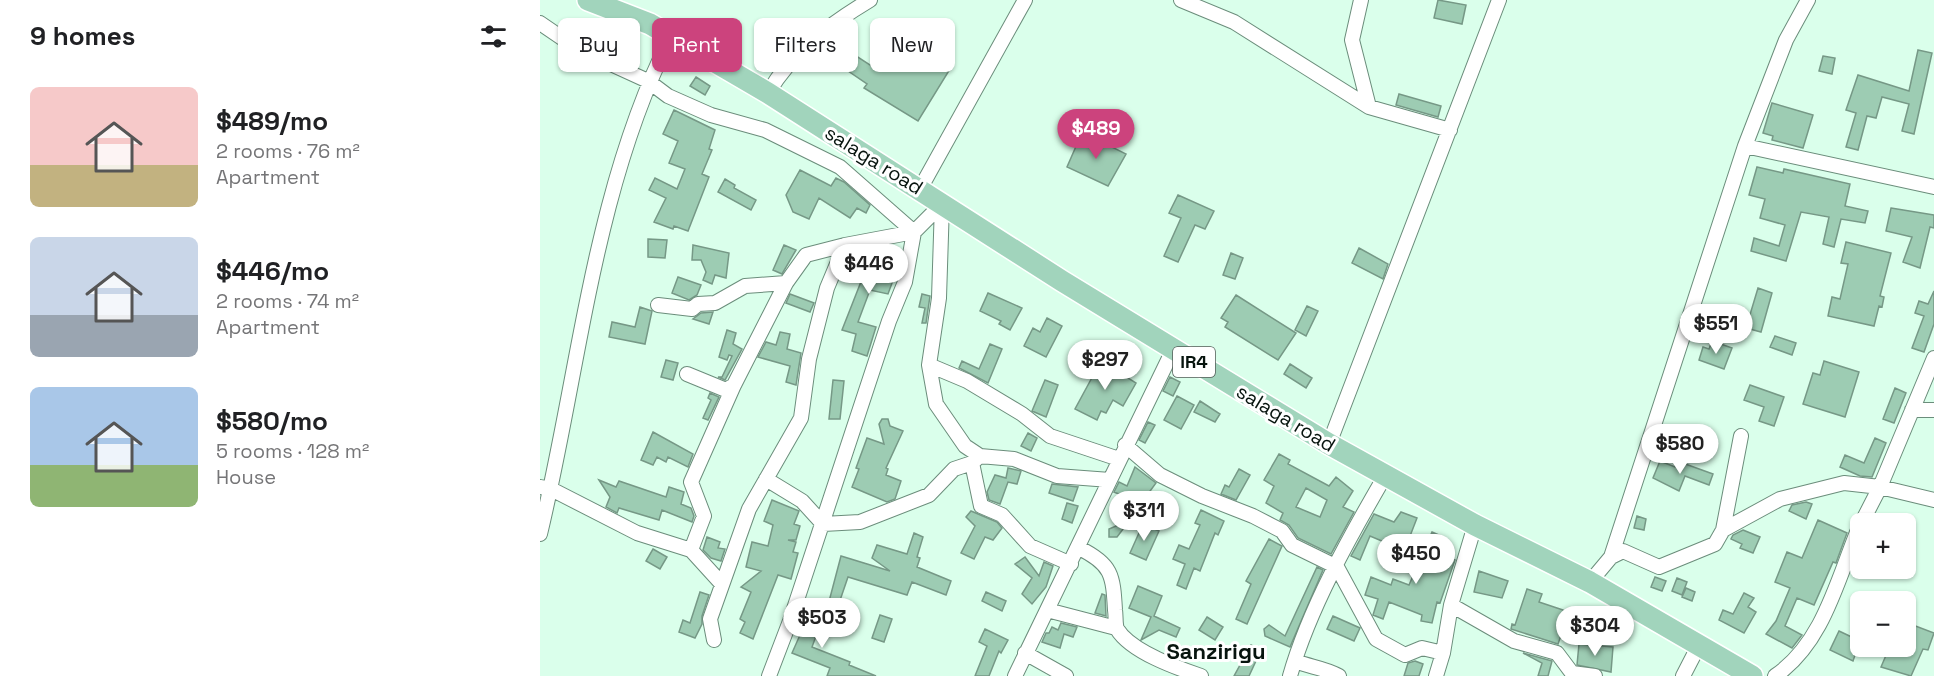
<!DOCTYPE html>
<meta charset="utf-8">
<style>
:root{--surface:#fff;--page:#f2f2f2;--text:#202124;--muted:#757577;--accent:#cc437d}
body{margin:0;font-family:"Space Grotesk",sans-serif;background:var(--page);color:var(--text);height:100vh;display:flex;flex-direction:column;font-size:22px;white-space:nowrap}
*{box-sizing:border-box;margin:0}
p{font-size:20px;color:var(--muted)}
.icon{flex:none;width:33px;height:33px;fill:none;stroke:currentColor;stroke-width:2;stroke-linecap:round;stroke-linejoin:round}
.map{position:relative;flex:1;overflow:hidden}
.drawer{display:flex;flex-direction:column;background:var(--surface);width:540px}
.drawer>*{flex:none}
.banner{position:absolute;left:18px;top:18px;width:570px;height:54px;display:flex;gap:12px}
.controls{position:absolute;left:1310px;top:513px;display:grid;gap:12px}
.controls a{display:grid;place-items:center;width:66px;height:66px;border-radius:9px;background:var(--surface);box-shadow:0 2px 4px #0004;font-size:30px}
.price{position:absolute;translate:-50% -51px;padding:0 14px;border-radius:21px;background:#fff;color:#222;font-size:20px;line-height:39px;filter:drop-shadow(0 2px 3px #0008)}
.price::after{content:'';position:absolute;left:50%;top:36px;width:18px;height:14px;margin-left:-9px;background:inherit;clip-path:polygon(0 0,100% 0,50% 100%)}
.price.current{background:var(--accent);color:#fff}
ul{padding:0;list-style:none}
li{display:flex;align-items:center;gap:18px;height:150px;padding:0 30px}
li span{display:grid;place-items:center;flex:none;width:168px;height:120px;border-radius:9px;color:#555}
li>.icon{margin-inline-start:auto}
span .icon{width:72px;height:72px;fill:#fffc;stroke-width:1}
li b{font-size:26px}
h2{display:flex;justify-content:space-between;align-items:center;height:72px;padding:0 30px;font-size:26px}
.pill{padding:0 21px;border-radius:9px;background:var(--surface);box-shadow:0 2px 4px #0004;font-size:21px;line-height:54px}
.pill.current{background:var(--accent);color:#fff}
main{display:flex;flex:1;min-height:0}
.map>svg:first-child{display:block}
.building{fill:#9dccb3;stroke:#769886;stroke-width:1.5;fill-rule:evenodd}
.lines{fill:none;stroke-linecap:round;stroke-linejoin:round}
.minor-casing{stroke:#6b8d7b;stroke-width:16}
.primary-casing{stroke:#fff;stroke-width:24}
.minor{stroke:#fff;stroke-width:14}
.primary{stroke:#a1d4bc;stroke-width:21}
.labels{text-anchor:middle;stroke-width:6;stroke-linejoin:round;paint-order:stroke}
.shield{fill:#fff;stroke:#515a56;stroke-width:1.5}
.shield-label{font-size:18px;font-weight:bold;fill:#07140e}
.street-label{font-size:20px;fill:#07140e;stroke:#fff}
.quarter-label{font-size:22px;font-weight:bold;fill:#07140e;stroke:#fff}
</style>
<main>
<section class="drawer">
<h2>9 homes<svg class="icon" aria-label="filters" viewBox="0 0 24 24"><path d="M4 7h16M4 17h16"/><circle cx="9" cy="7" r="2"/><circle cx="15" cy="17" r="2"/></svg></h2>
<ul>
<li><span style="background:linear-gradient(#f6c9c9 65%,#c2b280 0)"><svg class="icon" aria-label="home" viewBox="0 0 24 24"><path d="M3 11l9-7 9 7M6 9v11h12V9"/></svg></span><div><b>$489/mo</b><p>2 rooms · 76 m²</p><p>Apartment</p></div></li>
<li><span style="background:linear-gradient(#c9d6e8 65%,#9aa5b1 0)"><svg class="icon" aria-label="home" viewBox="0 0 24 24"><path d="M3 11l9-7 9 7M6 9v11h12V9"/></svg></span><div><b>$446/mo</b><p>2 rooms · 74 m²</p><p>Apartment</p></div></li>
<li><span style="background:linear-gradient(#a9c7e8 65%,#8fb573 0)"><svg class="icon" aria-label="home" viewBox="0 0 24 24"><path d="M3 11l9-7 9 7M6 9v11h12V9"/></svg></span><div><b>$580/mo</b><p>5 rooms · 128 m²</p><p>House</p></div></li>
</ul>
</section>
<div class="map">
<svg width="1394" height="676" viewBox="0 0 1394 676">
<rect width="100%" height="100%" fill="#daffeb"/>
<!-- building -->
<path class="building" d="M898 0 926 5 922 24 894 18Z
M352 43 366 51 370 44 410 69 378 121 324 88 327 84 292 60 301 46 336 69Z
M1378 50 1392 53 1374 134 1362 131 1369 104 1342 97 1336 118 1327 116 1318 150 1306 147 1316 113 1306 110 1318 75 1369 91Z
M1283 56 1295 58 1292 74 1279 71Z
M156 77 170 86 165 95 150 86Z
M859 94 901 106 898 117 856 105Z
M1232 103 1273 115 1263 148 1232 140 1233 136 1223 133Z
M134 110 175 130 169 149 172 150 162 174 169 177 148 231 134 226 133 229 114 222 126 198 109 190 115 178 137 189 145 169 129 163 138 141 123 134Z
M541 135 548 138 550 136 586 154 568 186 527 167Z
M1217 167 1243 173 1244 169 1310 184 1305 206 1328 211 1325 223 1301 219 1294 247 1283 244 1289 217 1261 212 1246 261 1211 251 1214 238 1239 246 1245 225 1220 218 1225 199 1209 195Z
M260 170 291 186 296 178 304 182 330 205 326 213 317 208 310 218 279 198 269 219 253 212 246 195Z
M185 179 195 185 194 188 216 200 211 210 178 192Z
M638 195 674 211 665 229 655 225 638 262 624 256 641 218 629 213Z
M1351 208 1394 215V228L1390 227 1380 268 1363 262 1372 237 1346 231Z
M108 239 127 240 125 258 108 257Z
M1306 242 1351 253 1340 296 1344 297 1342 307 1339 306 1334 326 1288 316 1292 297 1300 299 1308 264 1301 263Z
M153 245 189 253 186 278 175 275 172 284 163 280 166 272 161 260H152Z
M244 245 256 250 242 274 233 270Z
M819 248 848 264 843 279 812 263Z
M326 250 337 255 339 251 359 264 348 294 330 290 318 322 336 327 327 356 312 351 316 334 302 330 324 274 313 268 322 251Z
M691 253 703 258 695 279 683 275Z
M138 277 161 285 157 295 149 300 132 293Z
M1218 288 1232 293 1221 332 1206 328Z
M1394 291V324L1384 352 1372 348 1384 316 1375 313 1379 301 1388 304Z
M448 293 482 308 470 330 459 324 461 321 440 311Z
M250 294 274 303 270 312 246 303Z
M382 294 390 296 386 323H382L385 308 379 307Z
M696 295 756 333 738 360 685 327 688 322 681 318Z
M767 306 778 311 766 336 755 330Z
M100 307 112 311 105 344 69 337 72 322 95 327Z
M173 312 169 324 153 319 161 313Z
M507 318 522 326 506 357 484 346 493 328 500 332Z
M187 330 196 333 193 344 202 349 185 380 178 377H182L192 356 189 355 187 360 179 357Z
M240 332 250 334 247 349 261 353 256 385 246 382 250 366 218 357 226 342 236 345Z
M1235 336 1256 343 1252 355 1230 347Z
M1172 341 1192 348 1184 369 1159 360 1163 347 1169 349Z
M450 344 462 349 448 383 419 368 422 361 439 369Z
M126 360 138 363 133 380 121 377Z
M561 361 596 383 583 406 573 400 566 413 561 411 557 420 535 409Z
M1284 361 1319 372 1305 417 1263 404 1273 373 1280 375Z
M750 364 772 378 766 388 744 374Z
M630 377 640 382 633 396 623 391Z
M293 380 304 381 300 419H289Z
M505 380 518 385 506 417 492 411Z
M1210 385 1244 397 1234 426 1219 421 1224 407 1204 400Z
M1355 388 1366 393 1354 423 1343 419Z
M170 393 179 397 168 420 163 418 171 400 168 398Z
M637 396 654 405 641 429 624 420Z
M660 401 680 414 675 422 654 412Z
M342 419H348L350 426 363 431 346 468 348 469 346 475 361 481 355 499 347 502 312 487 319 469 316 468 327 438 344 444 339 424Z
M608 422 615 425 605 443 599 440Z
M113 432 153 454 148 467 128 457 126 462 117 457 113 465 101 460Z
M488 433 497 438 491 451 481 446Z
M1335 438 1346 443 1332 477 1320 476 1300 467 1305 455 1324 463Z
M739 454 750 460 748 464 789 486 796 477 813 491 803 507 814 512 791 554 758 538 749 525 740 520 743 513 726 503 734 486 724 480ZM766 488 787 500 780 517 756 507Z
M1120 461 1135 467 1137 461 1173 474 1169 485 1145 476 1139 491 1113 478Z
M595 467 616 483 605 498 596 494 593 500 574 492 579 482 587 486Z
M468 468 481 471 477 484 468 482 460 504 449 500 447 492 455 475 466 478Z
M699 469 710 475 696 500 681 494 685 485 689 487Z
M59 480 76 487 79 481 126 497 129 487 144 492 141 504 151 508 154 516 152 522 122 510 119 520 79 508 77 513 66 507 70 497Z
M512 484 538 487 533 501 509 493Z
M232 500 259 511 254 524 260 526 256 540H248L256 542 253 552 258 553 251 579 238 575 213 639 200 633 205 622 200 619 211 592 201 587 221 571 206 567 212 542 228 546 233 525 224 521Z
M1266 502 1272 504 1266 519 1249 511 1252 505Z
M527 503 538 506 532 523 522 519Z
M661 510 684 521 678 535 675 533 660 571 654 568 646 589 637 585 645 564 633 559 639 545 649 549 660 525 655 523Z
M431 511 457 522 462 528 453 540 445 537 434 559 421 553 435 526 426 517Z
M861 512 877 518 860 562 844 556 849 544 830 536 820 560 811 556 834 514 854 522Z
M1097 516 1106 519 1104 530 1094 528Z
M590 520 577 537H569V529Z
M1278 520 1307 533 1296 563 1293 562 1274 605 1257 598 1245 626 1262 635 1252 648 1226 634 1236 621 1250 588 1235 582 1247 552 1262 558Z
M603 524 619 531 606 560 590 553Z
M1203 530 1220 537 1213 553 1200 548 1202 544 1191 539 1193 535Z
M892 532 901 536 894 553 915 560 900 603 897 602 892 623 881 621 882 615 849 602 843 619 833 615 838 599 825 595 831 577 851 585 853 579 869 585Z
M374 533 383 537 377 557 380 558 377 567 411 581 406 595 372 582 367 595 308 577 296 612 287 609 301 556 350 571 332 558 337 545 367 554Z
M167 537 180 542 178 548 185 549 181 561 171 558 163 550Z
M729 539 742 546 707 624 696 619 711 584 706 581Z
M113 549 127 557 120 569 106 561Z
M485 557 499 576 504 562 513 566 506 587 492 604 482 594 492 578 475 564Z
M777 567 783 570 750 647 725 636 724 629 729 625 745 636Z
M939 571 968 581 962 598 934 592Z
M1115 577 1126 581 1122 591 1111 587Z
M1137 578 1147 582 1142 595 1132 591Z
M598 586 622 596 614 616 640 628 636 637 619 630 601 640 611 617 589 608Z
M1146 588 1155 592 1152 601 1142 597Z
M987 589 1002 594 999 602 1029 612 1018 644 971 629 972 624 975 625Z
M160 592 169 595 162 616V624L155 638 139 632 143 620 150 623Z
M446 592 466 601 462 611 442 601Z
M1204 593 1214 598 1208 607 1216 612 1204 633 1179 620 1183 610 1193 614Z
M562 594 565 595 566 616 555 613Z
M263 610 283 617 272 647 310 662 309 665 336 676H287L290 668 252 653 264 626 258 624Z
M340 615 352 619 344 642 332 638Z
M793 616 820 628 814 641 787 629Z
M667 617 683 627 675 640 659 630Z
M1365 622 1394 633 1388 650 1383 649 1371 676 1341 667 1350 646H1365Z
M521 623 537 627 533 637 524 634 520 648 502 642 506 633H509L512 627 518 630Z
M445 629 468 640 461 653 459 651 449 676H435L447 646 439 642Z
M1299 631 1320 641 1313 661 1290 650Z
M1039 644 1073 647 1071 672 1037 665Z
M711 645 721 650 709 676H694Z
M983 653 1012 661 1008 676H998L1002 663Z
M875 661 883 664 879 676H864L868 663Z"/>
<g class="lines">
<!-- minor casing -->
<g class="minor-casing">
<path id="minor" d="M641 0 694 22 829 107 910 130
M821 0 812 40 829 107
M0 23 38 49 108 81 128 96 171 115 225 130 300 167 374 232 365 282 349 321 250 621 229 676
M228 93C252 52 290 24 330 0
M1205 146 1394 187
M380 189 485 0
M402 204 399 298 389 365 396 404 425 446 440 456 474 459 517 476 570 480
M118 305 152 309 158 304 175 303 205 286 246 283
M389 365 427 381 482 414 510 436 579 459
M147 374 186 390 194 385
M1372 410H1394
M789 444 959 0
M585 445 620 475 662 496 713 516 742 531 752 545 797 567 836 639 865 655 882 648 903 653
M432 463 441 506 462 515 490 546 531 564
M226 479 262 501 283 524 320 522 389 495 414 469 432 463 440 456
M0 487 11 489 97 533 151 550
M1321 524 1340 487 1394 358
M1183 530 1201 436
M0 534C40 368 53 191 131 36
M539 548C572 564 573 575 575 610 576 616 575 624 577 629 591 652 637 668 661 676
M1071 557 1083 551 1119 567 1175 544 1183 530 1240 499 1304 483 1340 487 1394 500
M1050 582 1071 557 1205 146 1246 40 1268 0
M181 583 151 550 164 516 151 482 194 385 246 283 266 255 305 245
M911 605 974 641 1017 653 1032 673 1055 676
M507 610 576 628
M174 640 170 619 209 509 261 418 269 359 287 288 305 245 374 232 402 204
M485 653 526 676
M755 661C770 667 785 668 799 676
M475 676 633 350
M750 676C769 609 810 536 845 476
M896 676 903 653 911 605 935 525
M1143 676 1159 645
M1235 676C1284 643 1298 577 1320 525"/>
</g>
<!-- primary casing -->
<g class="primary-casing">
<path id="primary" d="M48 0 110 24 228 93 522 281 789 444 935 525 1050 582 1212 676"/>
</g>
<!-- minor -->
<use href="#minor" class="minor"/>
<!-- primary -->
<use href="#primary" class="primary"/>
</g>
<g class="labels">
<!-- shield labels -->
<rect class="shield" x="633" y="347" width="42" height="30" rx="4.5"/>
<g class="shield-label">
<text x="654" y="368">IR4</text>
</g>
<!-- street labels -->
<g class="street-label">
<text transform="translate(334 160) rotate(32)" y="7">salaga road</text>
<text transform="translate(746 418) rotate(31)" y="7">salaga road</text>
</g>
<!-- quarter labels -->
<g class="quarter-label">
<text x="676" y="659">Sanzirigu</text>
</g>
</g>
</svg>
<div class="controls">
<a>+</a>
<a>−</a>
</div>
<b class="price current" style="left:556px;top:160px">$489</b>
<b class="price" style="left:329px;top:295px">$446</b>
<b class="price" style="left:1176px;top:355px">$551</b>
<b class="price" style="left:565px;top:391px">$297</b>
<b class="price" style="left:1140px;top:475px">$580</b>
<b class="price" style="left:604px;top:542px">$311</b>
<b class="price" style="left:876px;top:585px">$450</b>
<b class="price" style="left:282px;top:649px">$503</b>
<b class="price" style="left:1055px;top:657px">$304</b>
<div class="banner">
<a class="pill">Buy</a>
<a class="pill current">Rent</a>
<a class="pill">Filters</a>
<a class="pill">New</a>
</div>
</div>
</main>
